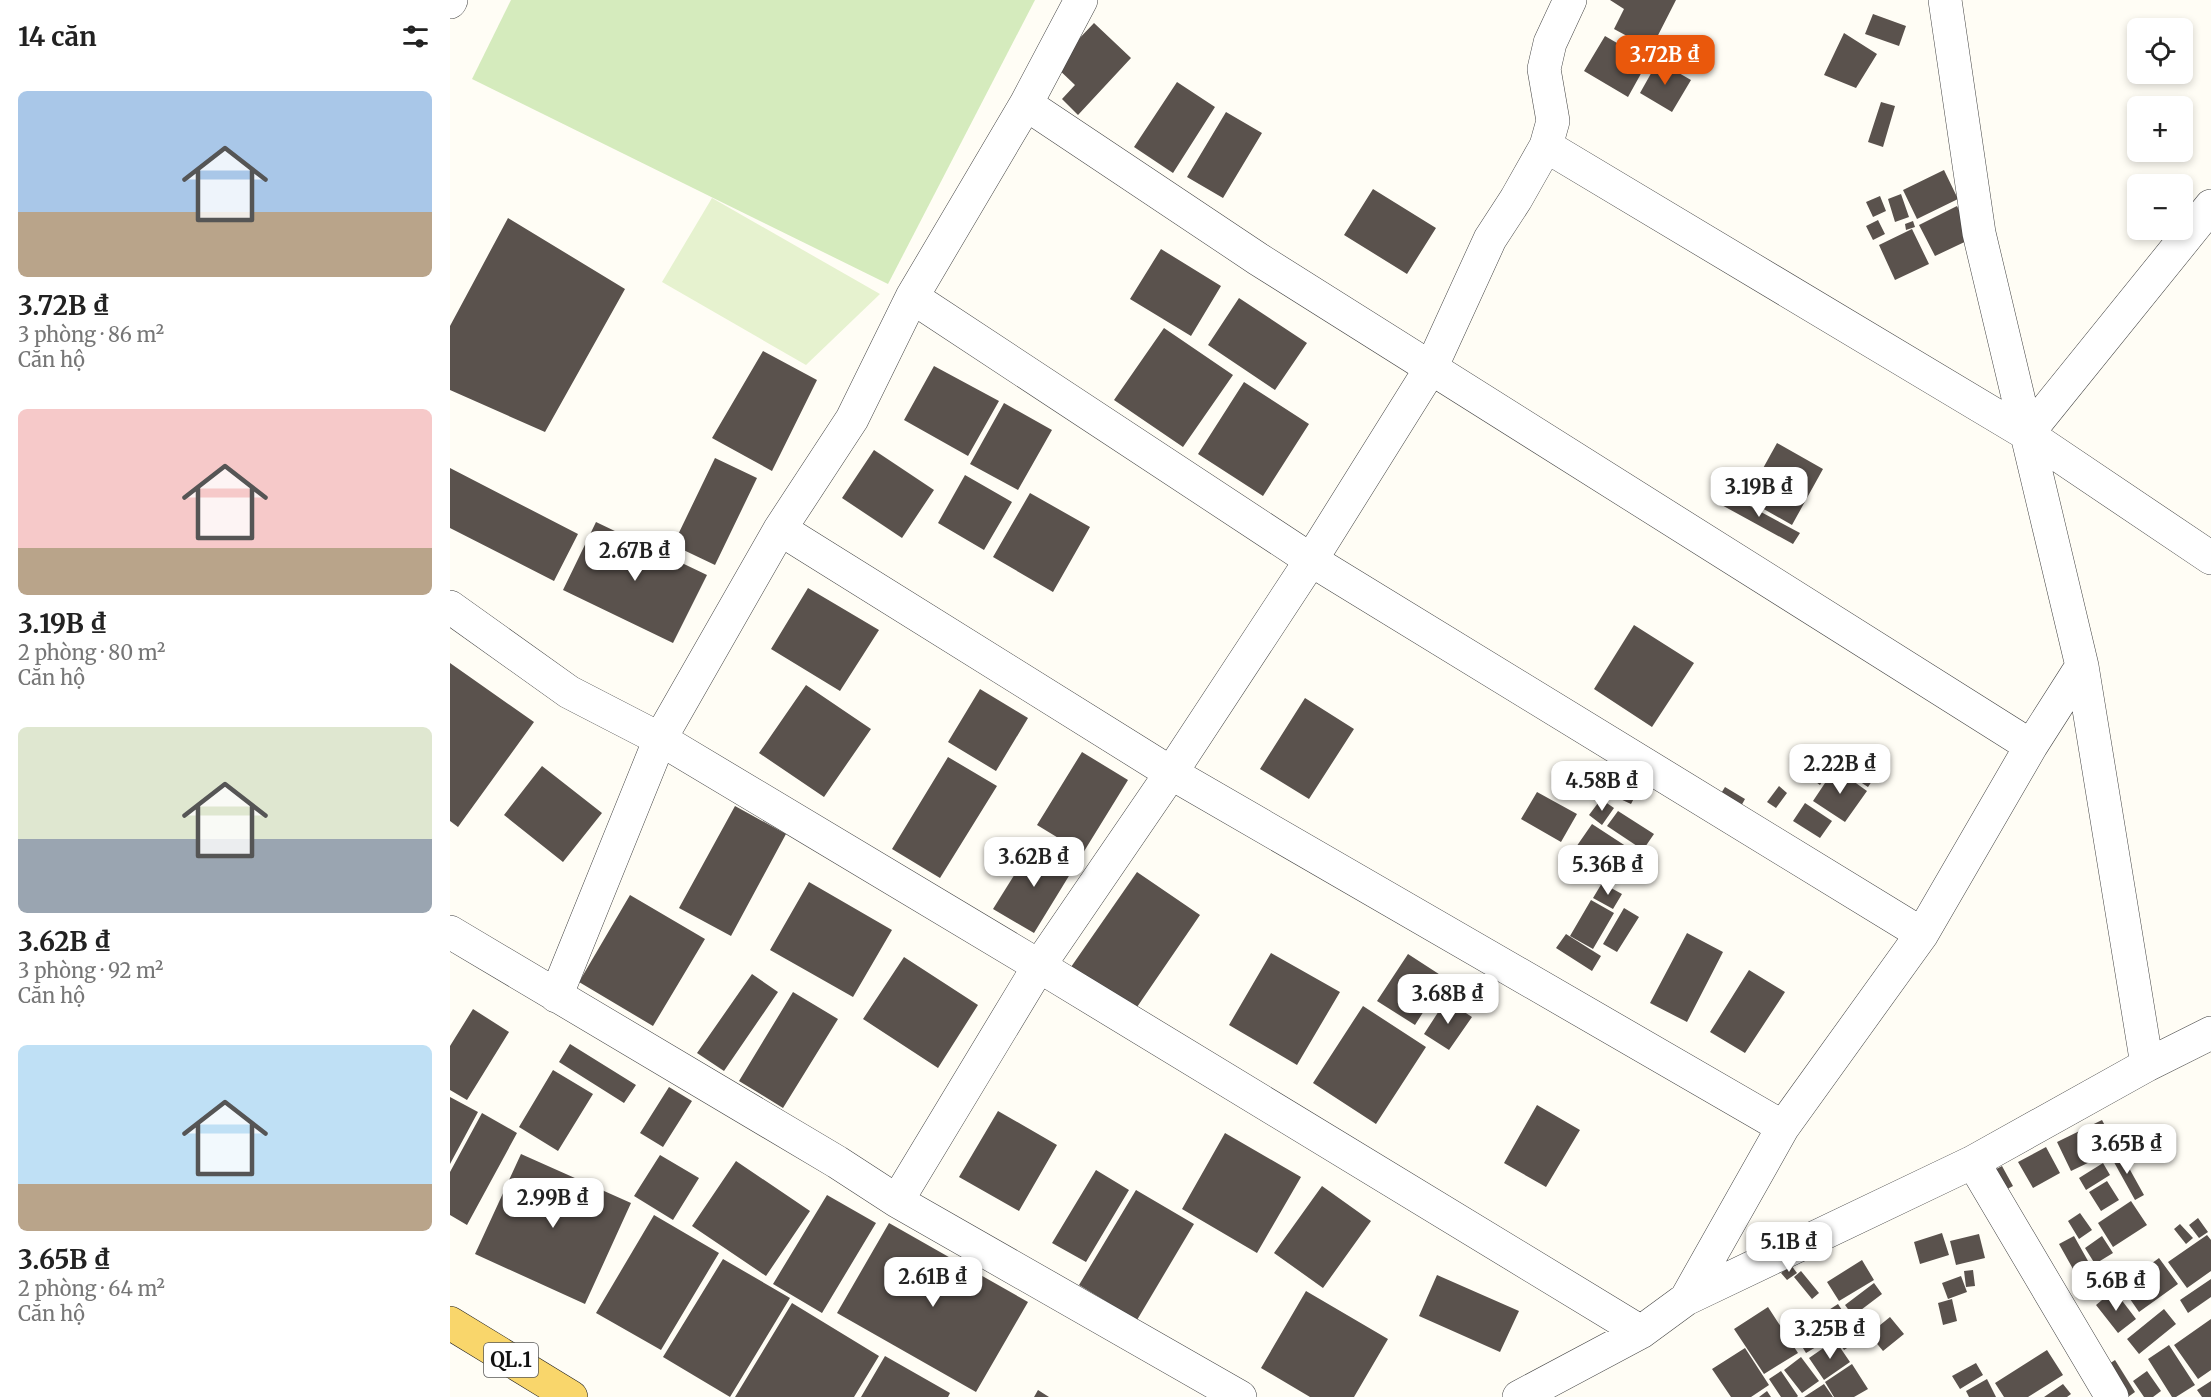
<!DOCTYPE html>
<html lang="vi">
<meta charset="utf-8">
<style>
:root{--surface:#fff;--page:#f2f2f2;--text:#222;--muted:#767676;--accent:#ea580c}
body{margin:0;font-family:Merriweather,serif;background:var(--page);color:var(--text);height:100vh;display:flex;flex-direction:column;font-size:22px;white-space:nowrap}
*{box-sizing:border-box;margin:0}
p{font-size:20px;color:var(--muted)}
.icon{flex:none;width:33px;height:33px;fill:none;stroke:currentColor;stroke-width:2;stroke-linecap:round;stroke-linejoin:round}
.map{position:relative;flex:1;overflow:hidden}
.side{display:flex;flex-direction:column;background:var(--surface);width:450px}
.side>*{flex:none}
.tools{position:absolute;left:1677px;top:18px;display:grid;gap:12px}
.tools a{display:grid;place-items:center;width:66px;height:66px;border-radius:9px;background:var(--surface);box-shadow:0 3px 9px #0003;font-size:30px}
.price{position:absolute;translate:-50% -51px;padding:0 14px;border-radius:12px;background:#fff;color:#222;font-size:20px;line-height:39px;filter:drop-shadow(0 2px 3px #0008)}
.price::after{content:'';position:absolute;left:50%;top:36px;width:18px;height:14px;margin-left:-9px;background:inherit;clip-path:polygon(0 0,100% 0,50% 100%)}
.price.active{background:var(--accent);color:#fff}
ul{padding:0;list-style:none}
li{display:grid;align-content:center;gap:12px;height:318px;padding:0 18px}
li span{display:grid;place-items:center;height:186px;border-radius:9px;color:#555}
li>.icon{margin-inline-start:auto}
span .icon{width:108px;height:108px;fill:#fffc;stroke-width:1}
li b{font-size:26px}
h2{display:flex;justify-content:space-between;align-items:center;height:72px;padding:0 18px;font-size:26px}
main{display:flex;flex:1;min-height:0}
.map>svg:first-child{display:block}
.green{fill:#d5ebbd}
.pitch{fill:#e6f2cf}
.building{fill:#5a524d}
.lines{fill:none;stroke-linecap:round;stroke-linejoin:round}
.street-casing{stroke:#444;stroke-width:34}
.primary-casing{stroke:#222;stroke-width:34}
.street{stroke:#fff;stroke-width:33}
.primary{stroke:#f9d66b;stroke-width:33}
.labels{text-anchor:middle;stroke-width:6;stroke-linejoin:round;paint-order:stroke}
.shield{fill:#fff;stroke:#585858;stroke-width:1.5}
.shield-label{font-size:20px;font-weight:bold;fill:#111}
</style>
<main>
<section class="side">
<h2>14 căn<svg class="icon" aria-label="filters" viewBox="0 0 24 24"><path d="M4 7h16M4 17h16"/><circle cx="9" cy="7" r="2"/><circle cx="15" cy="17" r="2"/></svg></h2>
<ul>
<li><span style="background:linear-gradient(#a9c7e8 65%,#b9a48a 0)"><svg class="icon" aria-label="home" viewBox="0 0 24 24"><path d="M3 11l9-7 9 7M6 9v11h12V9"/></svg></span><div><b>3.72B ₫</b><p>3 phòng · 86 m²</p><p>Căn hộ</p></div></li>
<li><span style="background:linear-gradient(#f6c9c9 75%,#b9a48a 0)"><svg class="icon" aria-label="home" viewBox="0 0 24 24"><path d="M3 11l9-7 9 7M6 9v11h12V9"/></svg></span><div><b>3.19B ₫</b><p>2 phòng · 80 m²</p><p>Căn hộ</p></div></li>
<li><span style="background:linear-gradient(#dfe7d0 60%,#9aa5b1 0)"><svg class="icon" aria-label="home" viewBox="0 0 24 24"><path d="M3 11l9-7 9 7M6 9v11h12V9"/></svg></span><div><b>3.62B ₫</b><p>3 phòng · 92 m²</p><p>Căn hộ</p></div></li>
<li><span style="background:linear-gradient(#bfe0f5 75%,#b9a48a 0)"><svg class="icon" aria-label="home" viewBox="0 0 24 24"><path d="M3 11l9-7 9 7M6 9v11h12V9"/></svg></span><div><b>3.65B ₫</b><p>2 phòng · 64 m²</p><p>Căn hộ</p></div></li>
</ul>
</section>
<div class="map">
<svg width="1761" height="1397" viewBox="0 0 1761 1397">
<rect width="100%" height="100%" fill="#fffdf5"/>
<!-- green -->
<path class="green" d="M61 0H585L438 284 22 79Z"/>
<!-- pitch -->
<path class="pitch" d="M262 198 430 294 356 365 212 282Z"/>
<!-- building -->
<path class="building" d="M1160 0H1226L1201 49 1164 29 1174 9Z
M1423 14 1456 26 1449 46 1415 34Z
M644 23 681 58 628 115 612 99 625 85 604 65Z
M1394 33 1427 54 1406 88 1374 75Z
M1155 36 1198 61 1178 97 1134 71Z
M1208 61 1241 80 1222 112 1190 93Z
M727 82 765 107 723 173 684 147Z
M1431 102 1445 106 1433 147 1418 142Z
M776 112 812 133 773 198 737 177Z
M1494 170 1508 199 1467 219 1453 190Z
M923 189 986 228 957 274 894 235Z
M1451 194 1459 217 1445 222 1438 199Z
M1430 196 1436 211 1423 217 1416 202Z
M1507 206 1523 238 1485 256 1469 225Z
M58 218 175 289 95 432 0 390V326Z
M1428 220 1435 234 1423 240 1416 226Z
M1463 221 1465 227 1456 230 1455 224Z
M1462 229 1479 264 1445 280 1429 245Z
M711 249 771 286 741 336 680 299Z
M789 298 857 343 825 390 758 345Z
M714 328 783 375 733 447 664 400Z
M313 351 367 380 322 471 262 438Z
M484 366 549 401 518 456 454 420Z
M794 382 859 424 813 496 748 454Z
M554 403 602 430 568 490 520 464Z
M1327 443 1373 469 1342 525 1296 499Z
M424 450 484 490 452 538 392 498Z
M265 458 307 478 265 565 223 545Z
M0 468 128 534 104 581 0 528Z
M515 475 562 502 534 550 488 523Z
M1274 492 1350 533 1343 544 1268 503Z
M580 493 640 527 603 592 543 557Z
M146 522 257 575 223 643 113 590Z
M358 588 429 630 390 691 321 649Z
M1184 625 1244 663 1202 727 1144 689Z
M0 663 84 722 8 827 0 821Z
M356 685 421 729 374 797 309 753Z
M530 689 578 718 546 771 498 742Z
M855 698 904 729 859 799 810 769Z
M1386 745 1428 772 1418 787 1384 765 1370 785 1363 780Z
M632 752 678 780 633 853 587 825Z
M498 757 547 786 490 878 442 849Z
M92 766 152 813 113 862 54 815Z
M1162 766 1193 781 1181 804 1151 790Z
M1385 768 1417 791 1395 822 1363 801Z
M1329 786 1337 793 1326 808 1317 802Z
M1275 787 1295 799 1286 815 1265 803Z
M1087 792 1127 814 1111 842 1071 819Z
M1151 799 1164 808 1152 825 1139 815Z
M1355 803 1382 821 1370 838 1343 821Z
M285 806 336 834 281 936 229 908Z
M1168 811 1204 834 1193 850 1157 826Z
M1142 824 1188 854 1171 880 1124 850Z
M585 842 625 866 584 933 543 909Z
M687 872 750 915 685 1010 621 967Z
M359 882 442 930 403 997 320 950Z
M1152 883 1172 894 1163 909 1143 898Z
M180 895 255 939 203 1026 129 982Z
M1141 900 1164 913 1143 949 1120 936Z
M1174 908 1189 917 1167 952 1153 944Z
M1237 933 1273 952 1237 1022 1200 1003Z
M1116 934 1151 956 1142 971 1106 948Z
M821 953 890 992 847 1065 779 1025Z
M958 954 995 978 965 1025 927 1001Z
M454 957 528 1005 488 1068 413 1019Z
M1299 970 1335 992 1295 1053 1260 1032Z
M302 974 328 992 274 1071 247 1053Z
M343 992 388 1019 333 1108 289 1081Z
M996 1000 1022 1017 999 1050 974 1034Z
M913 1006 976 1047 926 1124 863 1083Z
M23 1009 59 1032 17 1100 0 1090V1046Z
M120 1044 186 1085 174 1103 109 1062Z
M103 1070 143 1094 108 1151 69 1127Z
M219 1087 242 1101 213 1147 190 1133Z
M0 1097 28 1112 0 1164Z
M1087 1105 1130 1130 1096 1187 1054 1163Z
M548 1111 607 1145 569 1211 509 1177Z
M32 1113 67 1133 17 1225 0 1215V1172Z
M1652 1120 1667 1149 1621 1171 1607 1142Z
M775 1133 851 1177 807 1253 732 1209Z
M1596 1147 1610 1173 1583 1188 1568 1162Z
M1669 1150 1694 1195 1685 1200 1660 1155Z
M71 1154 181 1203 135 1304 25 1254Z
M210 1155 249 1178 223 1220 184 1196Z
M286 1161 360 1211 316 1276 242 1226Z
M1653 1163 1660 1175 1636 1190 1629 1178Z
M1552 1166 1563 1186 1548 1194 1537 1174Z
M646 1170 679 1190 636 1262 602 1243Z
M1657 1181 1669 1200 1651 1211 1639 1192Z
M872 1186 921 1221 873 1288 824 1253Z
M686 1190 744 1224 687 1320 629 1285Z
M377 1195 426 1223 372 1313 323 1284Z
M1681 1201 1697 1225 1663 1247 1648 1223Z
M1630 1213 1642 1230 1629 1239 1618 1221Z
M204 1215 269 1253 211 1350 146 1313Z
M1748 1218 1758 1232 1749 1238 1739 1225Z
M439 1223 578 1302 526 1392 387 1313Z
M1730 1224 1743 1238 1736 1244 1724 1229Z
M1492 1233 1499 1255 1470 1264 1464 1242Z
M1529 1234 1535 1258 1506 1265 1500 1241Z
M1757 1235 1761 1240V1271L1737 1288 1718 1262Z
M1624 1236 1638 1261 1623 1269 1609 1244Z
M1652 1236 1663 1253 1645 1264 1635 1248Z
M1709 1258 1728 1284 1689 1312 1671 1286Z
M273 1259 340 1298 280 1397 213 1357Z
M1412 1260 1424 1280 1389 1301 1377 1282Z
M1341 1265 1347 1273 1337 1280 1331 1273Z
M1523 1270 1525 1286 1516 1287 1514 1271Z
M1351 1271 1369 1293 1362 1299 1344 1277Z
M987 1275 1069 1311 1050 1352 969 1316Z
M1511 1276 1517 1292 1498 1299 1492 1283Z
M1761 1279V1297L1738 1313 1730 1300Z
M1424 1283 1432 1294 1403 1316 1395 1305Z
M1664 1290 1686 1319 1668 1333 1646 1305Z
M856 1291 938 1339 904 1397H860L811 1368Z
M1502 1299 1507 1321 1493 1325 1488 1303Z
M342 1303 429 1356 404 1397H285Z
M1388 1304 1411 1339 1394 1350 1371 1315Z
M1318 1307 1348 1353 1314 1374 1284 1329Z
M1714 1309 1726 1324 1689 1354 1677 1339Z
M1364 1312 1381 1338 1356 1353 1340 1327Z
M1414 1314 1422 1325 1413 1332 1405 1321Z
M1440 1317 1454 1334 1433 1351 1419 1334Z
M1761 1319V1370L1748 1379 1724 1345Z
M1385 1340 1400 1362 1374 1380 1359 1358Z
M1719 1345 1745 1385 1726 1397H1722L1698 1359Z
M1295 1348 1319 1385 1301 1397H1281L1262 1369Z
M1597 1350 1613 1375 1578 1397H1554L1545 1383Z
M435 1356 500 1393 498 1397H411Z
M1351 1357 1369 1381 1352 1393 1334 1370Z
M1665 1360 1685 1392 1678 1397 1653 1368Z
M1526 1363 1533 1375 1510 1389 1502 1376Z
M1402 1364 1418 1389 1404 1397H1384L1375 1382Z
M1331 1371 1348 1396 1347 1397H1331L1319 1379Z
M1697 1371 1711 1391 1703 1397H1694L1683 1381Z
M1537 1379 1546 1397H1519L1516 1391Z
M1761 1381V1397H1752L1747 1390Z
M1374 1384 1383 1397H1354Z
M1613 1384 1621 1394 1617 1397H1594Z
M588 1390 599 1397H584Z
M1317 1391 1321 1397H1309Z"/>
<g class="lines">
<!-- street casing -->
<g class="street-casing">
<path id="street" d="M0 2 1 0
M576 104 808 259 1581 746
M1096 146 1577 434 1761 558
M462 297 861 560 1472 934
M1577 434 1761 206
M330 529 721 773 1333 1127
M0 607 119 692 210 739 589 966 1191 1332
M0 932 387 1162 447 1201 790 1397
M106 996 210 739 330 529 402 419 462 297 576 104 631 0
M1697 1065 1761 1033
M1523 1162 1662 1397
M447 1201 589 966 721 773 861 560 981 368 1040 239 1066 199 1096 146 1103 121 1094 69 1100 43 1120 0
M1236 1299 1333 1127 1472 934 1581 746 1632 666
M1069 1397 1191 1332 1236 1299 1523 1162 1697 1065 1632 666 1529 233 1495 0"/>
</g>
<!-- primary casing -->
<g class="primary-casing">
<path id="primary" d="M0 1323 121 1397"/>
</g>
<!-- street -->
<use href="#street" class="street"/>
<!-- primary -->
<use href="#primary" class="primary"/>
</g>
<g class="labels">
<!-- shield labels -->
<rect class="shield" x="34" y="1343" width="54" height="34" rx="4.5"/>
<g class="shield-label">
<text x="61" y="1367">QL.1</text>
</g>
</g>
</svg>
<div class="tools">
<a><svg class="icon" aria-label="locate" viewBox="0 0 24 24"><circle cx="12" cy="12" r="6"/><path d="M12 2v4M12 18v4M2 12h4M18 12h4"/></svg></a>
<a>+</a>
<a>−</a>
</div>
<b class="price active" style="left:1215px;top:86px">3.72B ₫</b>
<b class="price" style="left:1309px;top:518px">3.19B ₫</b>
<b class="price" style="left:185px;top:582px">2.67B ₫</b>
<b class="price" style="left:1390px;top:795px">2.22B ₫</b>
<b class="price" style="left:1152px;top:812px">4.58B ₫</b>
<b class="price" style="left:584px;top:888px">3.62B ₫</b>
<b class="price" style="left:1158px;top:896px">5.36B ₫</b>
<b class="price" style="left:998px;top:1025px">3.68B ₫</b>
<b class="price" style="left:1677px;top:1175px">3.65B ₫</b>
<b class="price" style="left:103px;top:1229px">2.99B ₫</b>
<b class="price" style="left:1339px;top:1273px">5.1B ₫</b>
<b class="price" style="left:483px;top:1308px">2.61B ₫</b>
<b class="price" style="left:1666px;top:1312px">5.6B ₫</b>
<b class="price" style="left:1380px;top:1360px">3.25B ₫</b>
</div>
</main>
